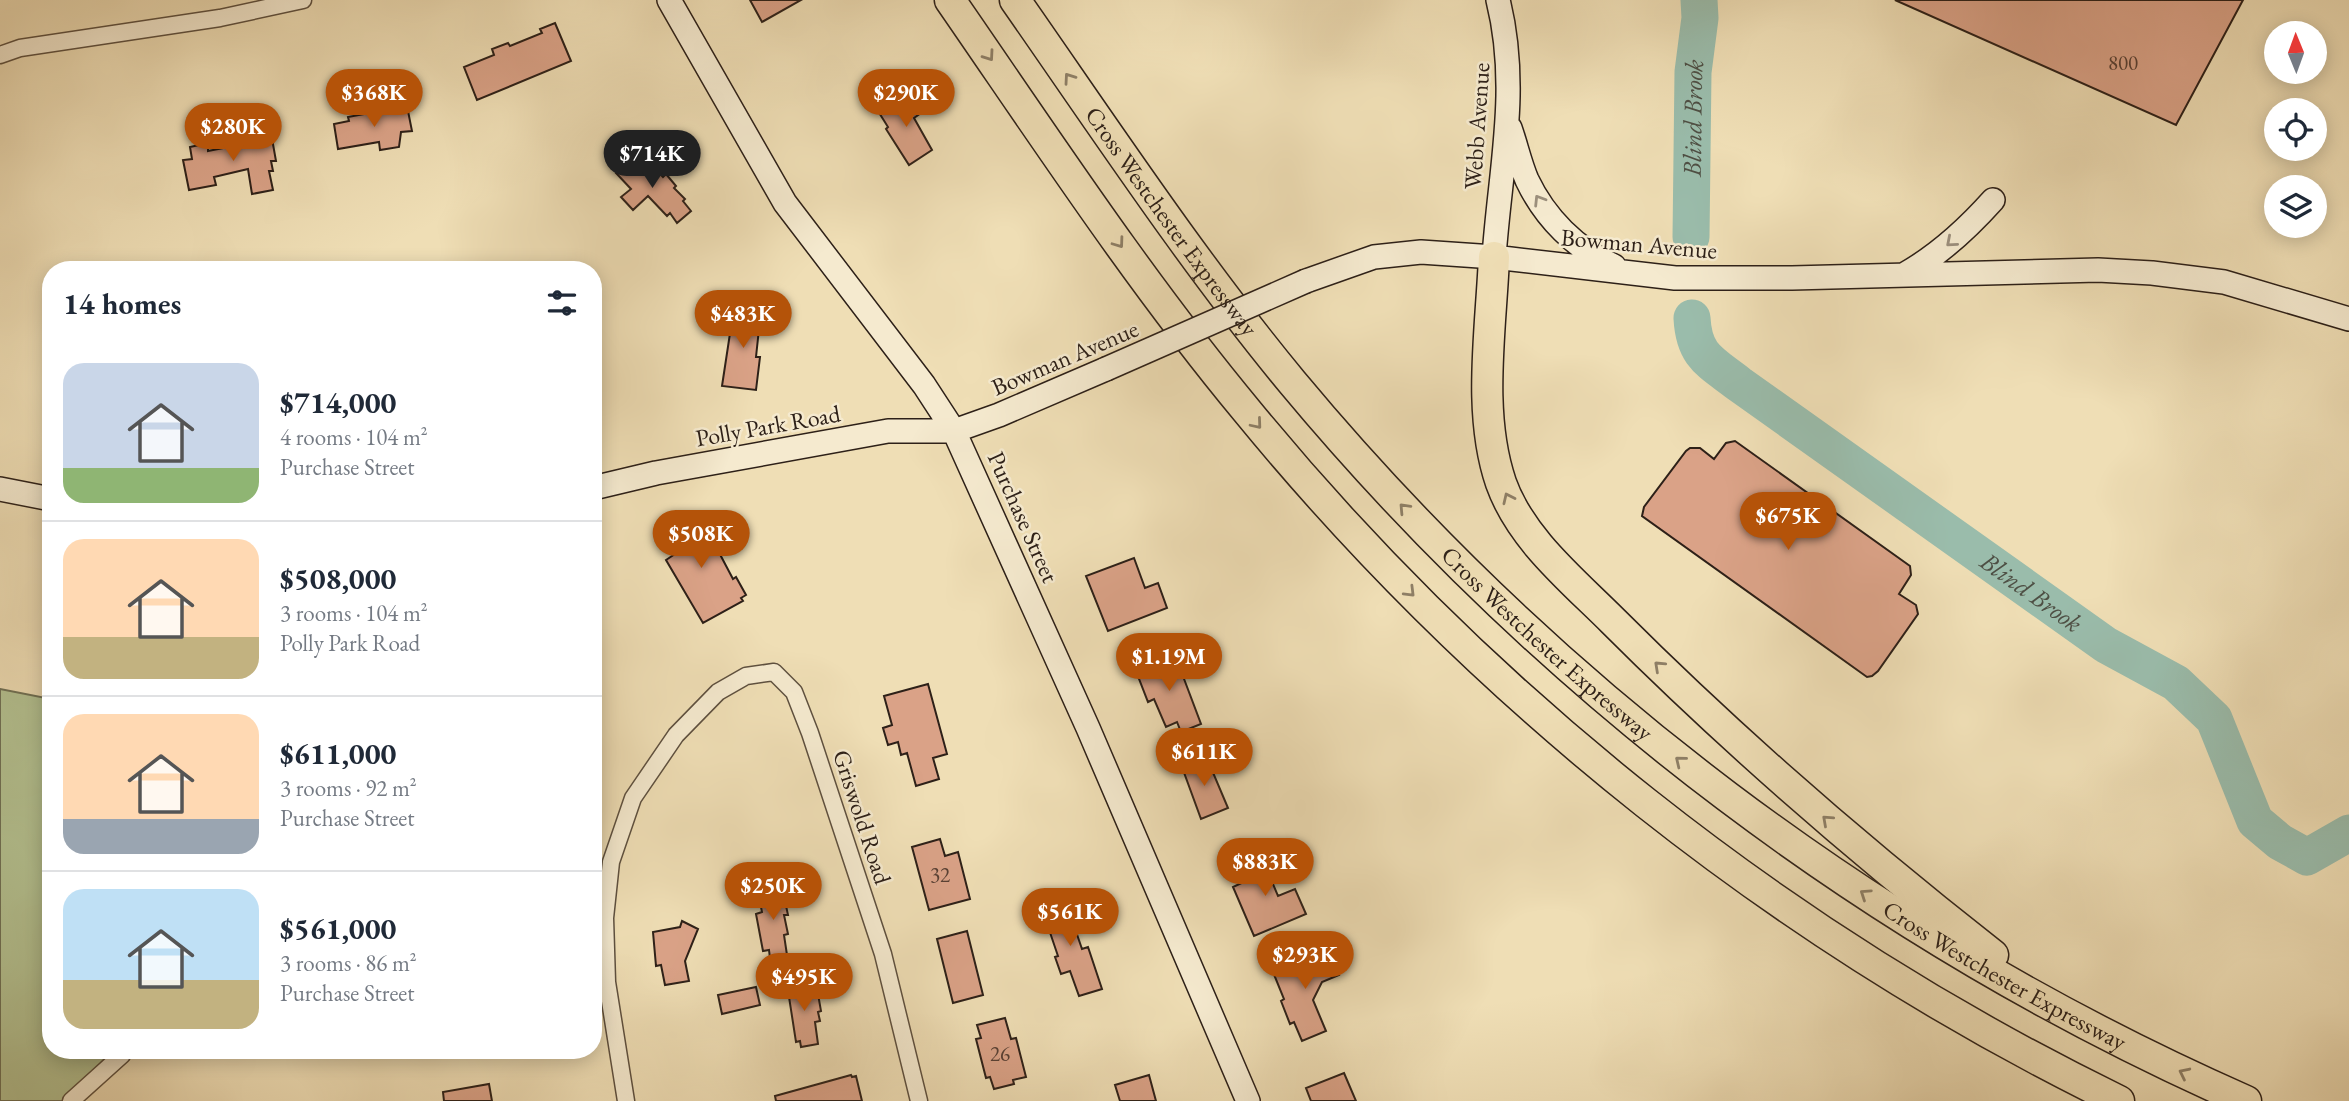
<!DOCTYPE html>
<meta charset="utf-8">
<style>
:root{--surface:#fff;--page:#f2f2f3;--text:#1f2937;--muted:#747a83;--line:#e0e1e3;--accent:#b45309}
body{margin:0;font-family:"EB Garamond",serif;background:var(--page);color:var(--text);height:100vh;display:flex;flex-direction:column;font-size:26px;white-space:nowrap}
*{box-sizing:border-box;margin:0}
p{font-size:23px;color:var(--muted)}
.icon{flex:none;width:38px;height:38px;fill:none;stroke:currentColor;stroke-width:2;stroke-linecap:round;stroke-linejoin:round}
.map{position:relative;flex:1;overflow:hidden}
.sheet{position:absolute;left:42px;top:261px;width:560px;height:798px;display:flex;flex-direction:column;background:var(--surface);border-radius:28px;box-shadow:0 4px 18px #0003}
.sheet>*{flex:none}
.needle{width:46px;rotate:359deg}
.tools{position:absolute;left:2264px;top:21px;display:grid;gap:14px}
.tools a{display:grid;place-items:center;width:63px;height:63px;border-radius:50%;background:var(--surface);box-shadow:0 4px 18px #0003;font-size:35px}
.price{position:absolute;translate:-50% -60px;padding:0 16px;border-radius:24px;background:var(--accent);color:#fff;font-size:23px;line-height:46px;filter:drop-shadow(0 2px 4px #0008)}
.price::after{content:'';position:absolute;left:50%;top:42px;width:21px;height:16px;margin-left:-10px;background:inherit;clip-path:polygon(0 0,100% 0,50% 100%)}
.price.active{background:#222;color:#fff}
ul{padding:0;list-style:none}
li{display:flex;align-items:center;gap:21px;height:175px;padding:0 21px}
li+li{border-top:2px solid var(--line)}
li span{display:grid;place-items:center;flex:none;width:196px;height:140px;border-radius:21px;color:#555}
li>.icon{margin-inline-start:auto}
span .icon{width:84px;height:84px;fill:#fffc;stroke-width:1}
li b{font-size:30px}
h2{display:flex;justify-content:space-between;align-items:center;height:84px;padding:0 21px;font-size:30px}
.map>svg:first-child{display:block}
.green{fill:#b4c292;stroke:#707155;stroke-width:2}
.lines{fill:none;stroke-linecap:round;stroke-linejoin:round}
.river{stroke:#9abcab;stroke-width:37}
.building{fill:#daa287;stroke:#2d2018;stroke-width:2}
.street-casing{stroke:#5e503f;stroke-width:19}
.secondary-casing{stroke:#2d2018;stroke-width:26}
.highway-casing{stroke:#2d2018;stroke-width:33}
.street{stroke:#f5eacf;stroke-width:16}
.secondary{stroke:#f5eacf;stroke-width:23}
.highway{stroke:#efdeb5;stroke-width:30}
.secondary-bridge-casing{stroke:#2d2018;stroke-width:26;stroke-linecap:butt}
.secondary-bridge{stroke:#f5eacf;stroke-width:23}
.oneway{stroke:#8e7f66}
.oneway2{stroke:#9b8f7d}
.labels{text-anchor:middle;stroke-width:5;stroke-linejoin:round;paint-order:stroke}
.number-label{font-size:21px;fill:#584034}
.street-label{font-size:24px;fill:#2d2018;stroke:#f5eacf}
.water-label{font-size:26px;font-style:italic;fill:#4e4f44;stroke:#f5eacf}
</style>
<div class="map">
<svg width="2349" height="1101" viewBox="0 0 2349 1101">
<rect width="100%" height="100%" fill="#efdeb5"/>
<filter id="stains"><feTurbulence type="fractalNoise" baseFrequency=".00286" numOctaves="4"/><feColorMatrix values="0 0 0 0 .2 0 0 0 0 .09 0 0 0 0 .02 0 0 0 .5 -.17"/></filter>
<radialGradient id="worn" r=".72"><stop offset=".6" stop-color="#630" stop-opacity="0"/><stop offset="1" stop-color="#630" stop-opacity=".3"/></radialGradient>
<!-- green -->
<path class="green" d="M0 689 51 699V1050H113L65 1101H0Z"/>
<g class="lines">
<!-- river -->
<g class="river">
<path id="s1" d="M1691 237 1693 72 1700 18 1699 0"/>
<path id="s2" d="M1692 318C1694 357 1711 362 1739 384L2106 645 2176 683 2214 719 2255 821 2280 842 2307 857 2349 833"/>
</g>
</g>
<!-- building -->
<path class="building" d="M750 0H801L762 22Z
M1895 0H2243L2176 125Z
M555 23 571 61 477 100 464 67 494 55 492 49 508 43 510 46 542 33 540 29Z
M909 95 921 113 914 118 932 150 909 165 886 129 888 127 878 111 895 99 898 103Z
M407 106 412 131 401 132 399 147 380 150 379 142 338 149 334 124 349 121 348 117Z
M271 133 276 161H271L273 171H269L273 190 252 194 248 169 214 177 216 185 189 190 183 160 192 159 190 147 208 143V151L249 143 248 137Z
M633 156 647 171 653 166 663 177 666 174 676 186 674 188 685 199 683 201 691 211 677 223 670 213 667 216 648 196 633 210 621 197 631 189 616 173Z
M734 307 761 310 756 357H760L756 390 722 386Z
M1735 441 1910 566 1911 575 1899 594 1916 605 1918 614 1878 671 1872 676 1867 677 1642 516 1644 507 1686 451 1690 448H1700L1714 459 1726 443Z
M678 513 689 533 704 524 733 579 736 577 746 595 741 598 743 601 703 623 666 560 675 554 659 524Z
M1134 558 1145 588 1158 583 1167 608 1108 631 1086 576Z
M1175 655 1201 724 1181 732 1177 722 1166 727 1154 699 1148 702 1136 671Z
M928 684 947 754 933 758 939 779 916 786 907 753 901 755 898 742 888 745 883 728 892 725 884 696Z
M1206 756 1228 808 1201 819 1182 767Z
M940 839 945 856 958 852 970 899 929 910 912 847Z
M1259 851 1278 896 1295 889 1306 914 1254 936 1233 887 1248 880 1239 859Z
M782 887 788 915H784L788 934 784 935 787 955 770 958 769 950 763 951 756 914 762 912 758 892Z
M1057 894 1066 919 1071 917 1082 949 1088 947 1102 989 1079 996 1070 971 1061 974 1055 957 1058 956 1039 900Z
M682 921 698 929 685 961 689 981 665 985 661 965 656 966 653 932 680 927Z
M967 931 983 995 953 1003 937 939Z
M1328 948 1339 975 1322 982 1313 1000 1326 1031 1302 1041 1294 1022 1290 1024 1281 1001 1284 999 1273 972Z
M806 981 808 996 818 994 821 1011 818 1012 820 1021 815 1022 818 1044 801 1047 800 1041 796 1042 787 984Z
M756 987 760 1005 722 1014 718 995Z
M1005 1018 1011 1039 1016 1038 1026 1077 1013 1080 1014 1084 994 1089 990 1077 986 1078 976 1039 981 1038 977 1025Z
M1344 1073 1356 1101H1311L1306 1088Z
M851 1075 852 1077 856 1076 862 1101H776L775 1096Z
M1149 1075 1156 1101H1120L1115 1085Z
M489 1084 492 1101H444L443 1092Z"/>
<g class="lines">
<!-- street casing -->
<g class="street-casing">
<path id="street" d="M0 55 20 48 220 18 303 0
M71 1101 122 1055 124 1050
M626 1101 607 982 605 918 611 862 633 798 676 735 718 692 746 676 774 672 794 692 810 733 883 954 919 1101"/>
</g>
<!-- secondary casing -->
<g class="secondary-casing">
<path id="secondary" d="M669 0 785 203 924 385 954 431 1088 728 1248 1101
M1510 128C1516 145 1520 164 1527 180 1545 218 1576 249 1614 266
M1494 257C1500 169 1520 88 1498 0
M1905 274C1939 255 1967 229 1993 200
M1306 281 1374 257 1421 252 1494 257 1675 278H1792L2098 270 2152 273 2224 282 2349 319
M593 488 656 473 888 431H954L999 415 1106 369
M0 489 51 499"/>
</g>
<!-- highway casing -->
<g class="highway-casing">
<g id="highway">
<path d="M950 0C1046 139 1139 281 1247 411 1483 699 1784 938 2119 1101"/>
<path id="s3" d="M1015 0C1105 129 1192 261 1292 382 1549 691 1878 939 2246 1101"/>
<path d="M1494 257C1491 330 1477 413 1501 483 1521 539 1572 580 1613 621 1732 740 1860 851 1993 955"/>
</g>
</g>
<!-- street -->
<use href="#street" class="street"/>
<!-- secondary -->
<use href="#secondary" class="secondary"/>
<!-- highway -->
<use href="#highway" class="highway"/>
<!-- secondary-bridge casing -->
<g class="secondary-bridge-casing">
<path id="secondary-bridge" d="M1106 369 1306 281"/>
</g>
<!-- secondary-bridge -->
<use href="#secondary-bridge" class="secondary-bridge"/>
</g>
<!-- one-way arrows -->
<defs><path id="oneway-chevron" d="M-2-3.5L2.5 0L-2 3.5" fill="none" stroke-width="1.6" stroke-linecap="round" stroke-linejoin="round" transform="scale(1.75)"/></defs>
<g class="oneway">
<use href="#oneway-chevron" transform="translate(989 56) rotate(55)"/>
<use href="#oneway-chevron" transform="translate(1069 78) rotate(-125)"/>
<use href="#oneway-chevron" transform="translate(1119 243) rotate(54)"/>
<use href="#oneway-chevron" transform="translate(1257 424) rotate(50)"/>
<use href="#oneway-chevron" transform="translate(1508 498) rotate(-115)"/>
<use href="#oneway-chevron" transform="translate(1404 508) rotate(-133)"/>
<use href="#oneway-chevron" transform="translate(1410 592) rotate(45)"/>
<use href="#oneway-chevron" transform="translate(1659 666) rotate(-137)"/>
<use href="#oneway-chevron" transform="translate(1680 761) rotate(-141)"/>
<use href="#oneway-chevron" transform="translate(1827 820) rotate(-138)"/>
<use href="#oneway-chevron" transform="translate(1865 894) rotate(-146)"/>
<use href="#oneway-chevron" transform="translate(2184 1073) rotate(-154)"/>
</g>
<g class="oneway2">
<use href="#oneway-chevron" transform="translate(1539 200) rotate(-122)"/>
<use href="#oneway-chevron" transform="translate(1951 242) rotate(139)"/>
</g>
<g class="labels">
<!-- number labels -->
<g class="number-label">
<text x="2123" y="70">800</text>
<text x="940" y="882">32</text>
<text x="1000" y="1061">26</text>
</g>
<!-- street labels -->
<g class="street-label">
<text transform="translate(1477 126) rotate(-86)" y="8">Webb Avenue</text>
<text dy="8" stroke="none"><textPath href="#s3" startOffset="271">Cross Westchester Expressway</textPath></text>
<text transform="translate(1639 244) rotate(5)" y="8">Bowman Avenue</text>
<text transform="translate(1065 358) rotate(-23)" y="8">Bowman Avenue</text>
<text transform="translate(768 426) rotate(-10)" y="8">Polly Park Road</text>
<text transform="translate(1023 517) rotate(66)" y="8">Purchase Street</text>
<text dy="8" stroke="none"><textPath href="#s3" startOffset="838">Cross Westchester Expressway</textPath></text>
<text transform="translate(862 817) rotate(72)" y="8">Griswold Road</text>
<text dy="8" stroke="none"><textPath href="#s3" startOffset="1405">Cross Westchester Expressway</textPath></text>
</g>
<!-- water labels -->
<g class="water-label">
<text dy="9" stroke="none"><textPath href="#s1" startOffset="119">Blind Brook</textPath></text>
<text dy="9" stroke="none"><textPath href="#s2" startOffset="444">Blind Brook</textPath></text>
</g>
</g>
<rect width="100%" height="100%" filter="url(#stains)"/>
<rect width="100%" height="100%" fill="url(#worn)"/>
</svg>
<div class="tools">
<a><svg class="needle" viewBox="-14 -14 28 28"><path d="M0-13l5 13h-10z" fill="#e53935"/><path d="M0 13l5-13h-10z" fill="#747a83"/></svg></a>
<a><svg class="icon" aria-label="locate" viewBox="0 0 24 24"><circle cx="12" cy="12" r="6"/><path d="M12 2v4M12 18v4M2 12h4M18 12h4"/></svg></a>
<a><svg class="icon" aria-label="layers" viewBox="0 0 24 24"><path d="M12 4l9 5-9 5-9-5zM3 14l9 5 9-5"/></svg></a>
</div>
<b class="price" style="left:374px;top:129px">$368K</b>
<b class="price" style="left:906px;top:129px">$290K</b>
<b class="price" style="left:233px;top:163px">$280K</b>
<b class="price active" style="left:652px;top:190px">$714K</b>
<b class="price" style="left:743px;top:350px">$483K</b>
<b class="price" style="left:1788px;top:552px">$675K</b>
<b class="price" style="left:701px;top:570px">$508K</b>
<b class="price" style="left:1169px;top:693px">$1.19M</b>
<b class="price" style="left:1204px;top:788px">$611K</b>
<b class="price" style="left:1265px;top:898px">$883K</b>
<b class="price" style="left:773px;top:922px">$250K</b>
<b class="price" style="left:1070px;top:948px">$561K</b>
<b class="price" style="left:1305px;top:991px">$293K</b>
<b class="price" style="left:804px;top:1013px">$495K</b>
<section class="sheet">
<h2>14 homes<svg class="icon" aria-label="filters" viewBox="0 0 24 24"><path d="M4 7h16M4 17h16"/><circle cx="9" cy="7" r="2"/><circle cx="15" cy="17" r="2"/></svg></h2>
<ul>
<li><span style="background:linear-gradient(#c9d6e8 75%,#8fb573 0)"><svg class="icon" aria-label="home" viewBox="0 0 24 24"><path d="M3 11l9-7 9 7M6 9v11h12V9"/></svg></span><div><b>$714,000</b><p>4 rooms · 104 m²</p><p>Purchase Street</p></div></li>
<li><span style="background:linear-gradient(#ffd9b3 70%,#c2b280 0)"><svg class="icon" aria-label="home" viewBox="0 0 24 24"><path d="M3 11l9-7 9 7M6 9v11h12V9"/></svg></span><div><b>$508,000</b><p>3 rooms · 104 m²</p><p>Polly Park Road</p></div></li>
<li><span style="background:linear-gradient(#ffd9b3 75%,#9aa5b1 0)"><svg class="icon" aria-label="home" viewBox="0 0 24 24"><path d="M3 11l9-7 9 7M6 9v11h12V9"/></svg></span><div><b>$611,000</b><p>3 rooms · 92 m²</p><p>Purchase Street</p></div></li>
<li><span style="background:linear-gradient(#bfe0f5 65%,#c2b280 0)"><svg class="icon" aria-label="home" viewBox="0 0 24 24"><path d="M3 11l9-7 9 7M6 9v11h12V9"/></svg></span><div><b>$561,000</b><p>3 rooms · 86 m²</p><p>Purchase Street</p></div></li>
</ul>
</section>
</div>
